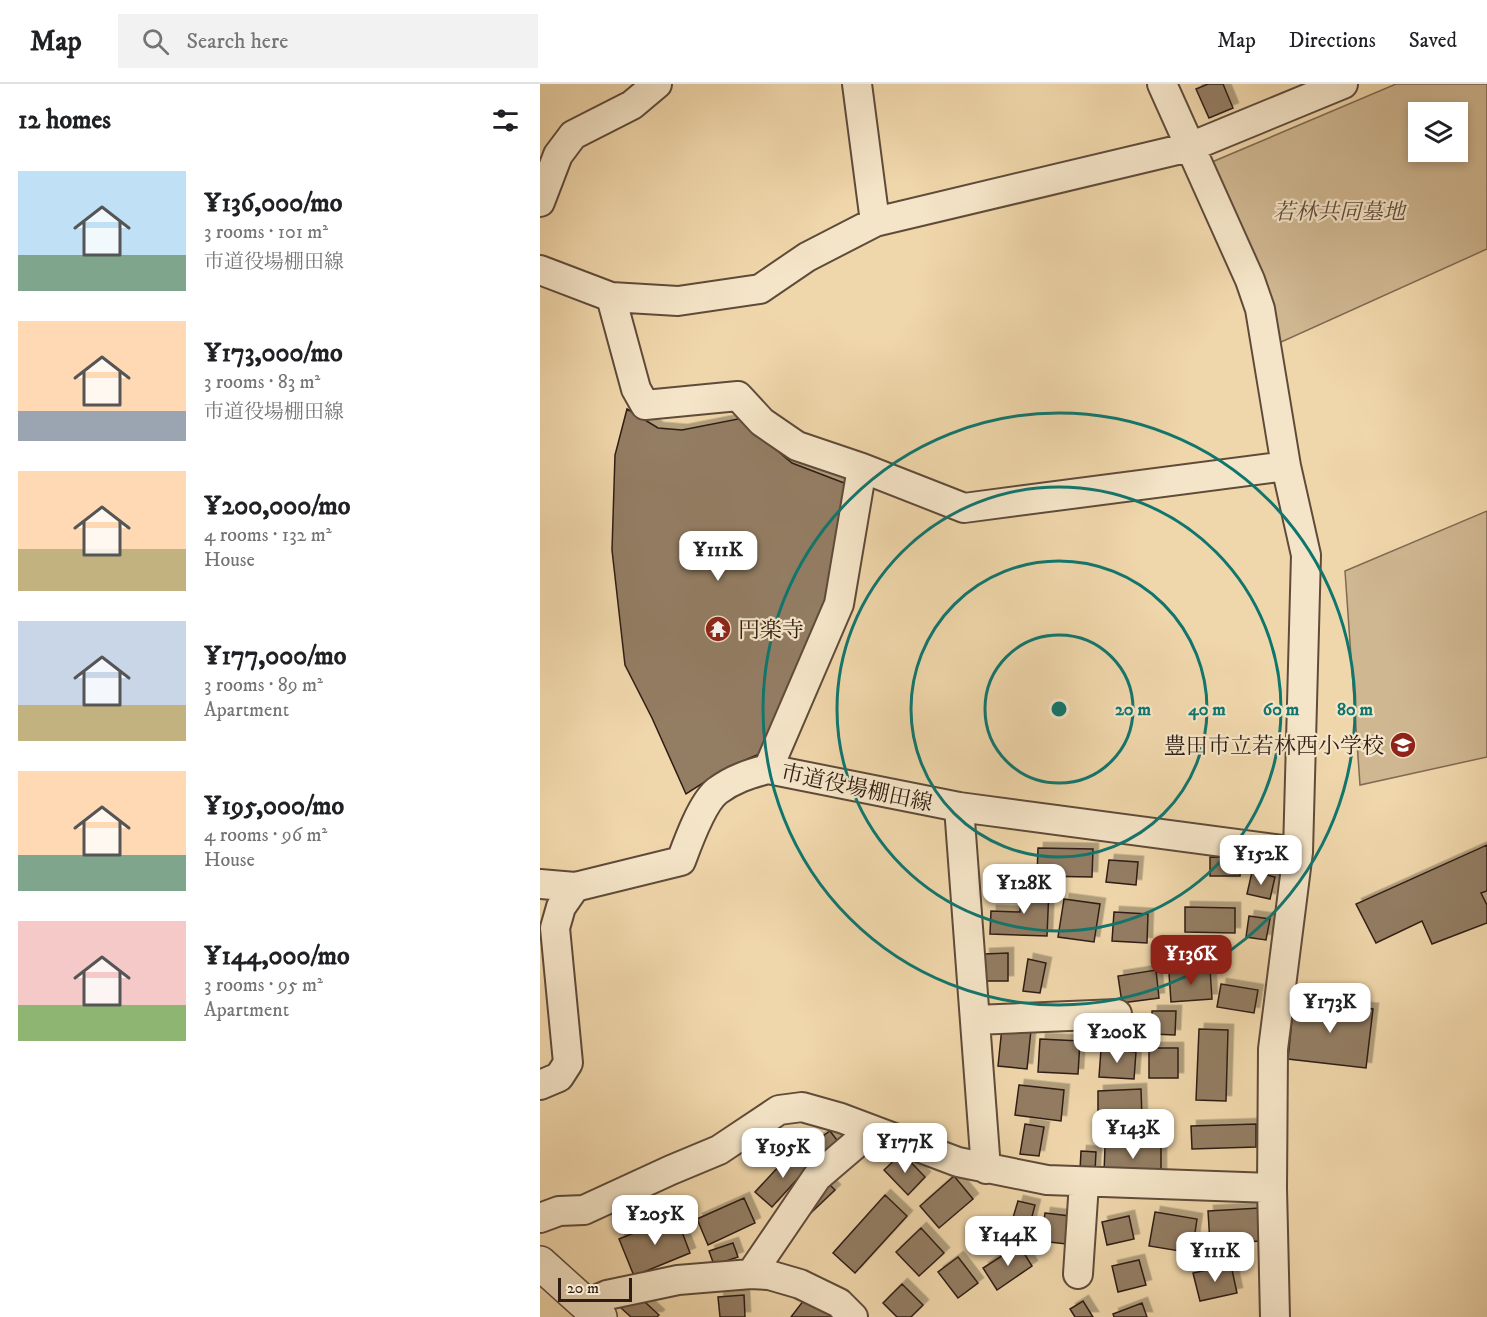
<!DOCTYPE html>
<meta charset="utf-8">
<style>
:root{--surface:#fff;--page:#f2f2f2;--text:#202124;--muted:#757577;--line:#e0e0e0;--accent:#8f2418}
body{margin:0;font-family:"IM FELL DW Pica","Noto Serif JP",serif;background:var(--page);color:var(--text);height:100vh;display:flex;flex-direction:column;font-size:22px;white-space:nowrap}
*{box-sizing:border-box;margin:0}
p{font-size:20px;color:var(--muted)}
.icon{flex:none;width:33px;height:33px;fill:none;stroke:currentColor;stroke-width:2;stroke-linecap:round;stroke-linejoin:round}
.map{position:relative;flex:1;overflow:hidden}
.details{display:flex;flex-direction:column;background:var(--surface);width:540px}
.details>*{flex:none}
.fabs{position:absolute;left:868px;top:18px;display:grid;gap:12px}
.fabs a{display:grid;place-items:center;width:60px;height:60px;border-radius:0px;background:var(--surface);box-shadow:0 3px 9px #0003;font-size:30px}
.scale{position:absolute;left:18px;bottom:15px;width:74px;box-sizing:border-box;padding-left:6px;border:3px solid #2f1c14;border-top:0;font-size:16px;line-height:21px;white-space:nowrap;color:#2f1c14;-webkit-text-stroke:4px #f5e5c8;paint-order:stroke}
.price{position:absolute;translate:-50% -51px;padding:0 14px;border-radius:12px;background:#fff;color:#222;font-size:20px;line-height:39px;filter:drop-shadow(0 2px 3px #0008)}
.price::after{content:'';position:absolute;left:50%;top:36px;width:18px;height:14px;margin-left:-9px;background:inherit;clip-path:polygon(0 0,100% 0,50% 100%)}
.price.current{background:var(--accent);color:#fff}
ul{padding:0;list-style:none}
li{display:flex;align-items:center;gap:18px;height:150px;padding:0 18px}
li span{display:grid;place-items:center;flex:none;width:168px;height:120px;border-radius:0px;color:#555}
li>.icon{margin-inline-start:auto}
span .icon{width:72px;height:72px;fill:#fffc;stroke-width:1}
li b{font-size:26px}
h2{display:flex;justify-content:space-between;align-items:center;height:72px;padding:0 18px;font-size:26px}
header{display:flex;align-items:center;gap:36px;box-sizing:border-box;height:84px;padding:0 30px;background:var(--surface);border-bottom:2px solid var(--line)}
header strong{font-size:28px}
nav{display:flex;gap:33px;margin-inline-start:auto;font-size:21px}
.search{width:420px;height:54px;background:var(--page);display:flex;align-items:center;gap:15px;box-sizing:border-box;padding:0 21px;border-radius:0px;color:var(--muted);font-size:22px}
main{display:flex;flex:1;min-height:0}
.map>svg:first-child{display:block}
.green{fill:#cfb791;stroke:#7f6a52;stroke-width:1.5;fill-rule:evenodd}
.building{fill:#937d63;stroke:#2f1c14;stroke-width:1.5;filter:url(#shadow)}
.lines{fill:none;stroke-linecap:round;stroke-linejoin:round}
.minor-casing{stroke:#5f4b3a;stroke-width:32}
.tertiary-casing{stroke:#5f4b3a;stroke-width:36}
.minor{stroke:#f5e5c8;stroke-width:28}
.tertiary{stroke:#f5e5c8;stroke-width:33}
.ring{fill:none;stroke:#0f766e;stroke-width:3}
.labels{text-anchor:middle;stroke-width:4.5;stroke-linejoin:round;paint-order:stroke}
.park-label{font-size:22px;font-style:italic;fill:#5f4a3a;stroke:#f5e5c8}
.poi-label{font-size:22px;fill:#2f1c14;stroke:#f5e5c8;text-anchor:start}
.street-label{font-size:22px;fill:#2f1c14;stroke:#f5e5c8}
.centre{fill:#0f766e;stroke:#f5e5c8;stroke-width:3}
.ring-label{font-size:18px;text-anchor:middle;font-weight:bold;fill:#0f766e;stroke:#f5e5c8;stroke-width:4.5;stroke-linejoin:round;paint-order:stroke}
</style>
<header>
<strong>Map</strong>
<div class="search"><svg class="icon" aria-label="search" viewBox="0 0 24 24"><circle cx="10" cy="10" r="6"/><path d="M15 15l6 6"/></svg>Search here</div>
<nav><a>Map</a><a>Directions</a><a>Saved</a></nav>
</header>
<main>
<section class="details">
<h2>12 homes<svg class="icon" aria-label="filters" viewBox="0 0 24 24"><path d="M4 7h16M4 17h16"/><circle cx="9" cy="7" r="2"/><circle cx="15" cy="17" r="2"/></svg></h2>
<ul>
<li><span style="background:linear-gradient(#bfe0f5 70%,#7fa58c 0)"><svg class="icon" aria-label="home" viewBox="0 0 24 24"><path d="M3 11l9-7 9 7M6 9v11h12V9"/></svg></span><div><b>¥136,000/mo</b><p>3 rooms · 101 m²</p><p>市道役場棚田線</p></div></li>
<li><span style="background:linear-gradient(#ffd9b3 75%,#9aa5b1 0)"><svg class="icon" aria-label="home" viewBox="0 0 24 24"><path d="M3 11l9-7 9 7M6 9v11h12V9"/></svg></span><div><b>¥173,000/mo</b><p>3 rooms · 83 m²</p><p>市道役場棚田線</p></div></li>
<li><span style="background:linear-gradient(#ffd9b3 65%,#c2b280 0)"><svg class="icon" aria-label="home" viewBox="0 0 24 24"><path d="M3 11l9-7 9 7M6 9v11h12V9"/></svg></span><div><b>¥200,000/mo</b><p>4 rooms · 132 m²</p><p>House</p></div></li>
<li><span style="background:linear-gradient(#c9d6e8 70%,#c2b280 0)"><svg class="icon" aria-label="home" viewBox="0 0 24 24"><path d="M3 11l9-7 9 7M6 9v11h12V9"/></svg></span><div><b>¥177,000/mo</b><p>3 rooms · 89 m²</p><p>Apartment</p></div></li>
<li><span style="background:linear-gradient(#ffd9b3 70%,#7fa58c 0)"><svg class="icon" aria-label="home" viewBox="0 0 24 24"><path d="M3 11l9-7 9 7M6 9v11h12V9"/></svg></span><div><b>¥195,000/mo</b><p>4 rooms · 96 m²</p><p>House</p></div></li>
<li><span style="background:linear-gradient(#f6c9c9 70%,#8fb573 0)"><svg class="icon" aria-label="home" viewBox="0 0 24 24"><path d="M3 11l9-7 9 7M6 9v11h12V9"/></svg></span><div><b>¥144,000/mo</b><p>3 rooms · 95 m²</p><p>Apartment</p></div></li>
</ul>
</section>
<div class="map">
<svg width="947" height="1233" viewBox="0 0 947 1233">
<defs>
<filter id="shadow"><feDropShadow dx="5.5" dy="-5.5" stdDeviation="0" flood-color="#0004"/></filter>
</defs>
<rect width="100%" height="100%" fill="#f0d7ab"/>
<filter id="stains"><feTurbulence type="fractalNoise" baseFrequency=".00333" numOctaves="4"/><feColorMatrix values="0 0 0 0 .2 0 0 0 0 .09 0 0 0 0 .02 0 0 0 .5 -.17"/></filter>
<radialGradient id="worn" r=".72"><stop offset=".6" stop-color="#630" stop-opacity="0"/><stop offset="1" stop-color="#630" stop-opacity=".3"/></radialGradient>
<!-- green -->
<path class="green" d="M856 0H947V165L739 259 672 78ZM879 28H918V68H879Z
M947 427V673L820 701 805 487Z"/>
<!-- building -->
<path class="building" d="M668 0H683L693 24 669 34 656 5Z
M87 325 118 344 142 346 203 334 213 346 252 379 312 402 290 509 222 669 188 683 146 710 112 634 85 581 72 466 75 371Z
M947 761V807L941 809 947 821V839L892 860 882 837 836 859 816 820Z
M498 764 553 765 552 793 497 792Z
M670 773 701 774 700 792H670Z
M569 776 598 778 596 801 566 798Z
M712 788 735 793 730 815 707 810Z
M481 803 509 804 507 852 450 850 451 827 480 828Z
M524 815 560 820 554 858 518 853Z
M645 823 695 824V849L645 848Z
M574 828 608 830 607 859 572 857Z
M709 832 730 835 726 856 706 853Z
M468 869V897H445L444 870Z
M488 875 506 879 500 909 483 907Z
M670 885 672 915 631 918 629 889Z
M616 886 619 914 582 919 578 892Z
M681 900 718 906 714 929 677 923Z
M754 916 833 925 826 984 748 975Z
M612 927H636L635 951 612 950Z
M462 943 491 946 487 985 458 982Z
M659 945 688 946 686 1017 656 1016Z
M500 955 540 957 538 990 498 988Z
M609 964H638V994H609Z
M561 965 596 968 594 995 559 993Z
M479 1001 524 1006 521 1037 475 1031Z
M601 1005 602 1034 558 1035V1007Z
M485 1040 504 1043 499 1072 480 1070Z
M716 1040V1063L652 1065 651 1042Z
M290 1047 300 1060 280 1075 270 1061Z
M565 1062 621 1063V1090L564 1089Z
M254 1066 270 1081 232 1123 215 1108Z
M541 1067 556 1068 555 1087 540 1086Z
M362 1069 385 1093 368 1111 344 1086Z
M414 1092 433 1115 399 1144 380 1122Z
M288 1099 295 1106 257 1142Z
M345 1111 367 1132 315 1189 293 1169Z
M204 1114 215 1139 168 1161 157 1135Z
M478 1117 495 1121 487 1152 469 1147Z
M720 1124 721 1157 670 1160 668 1127Z
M615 1128 657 1135 652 1169 609 1162Z
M505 1129 530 1132 526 1160 501 1157Z
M136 1132 150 1169 94 1192 79 1155Z
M589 1132 594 1155 567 1161 562 1138Z
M381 1144 404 1169 379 1192 356 1168Z
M193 1159 198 1173 174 1181 169 1167Z
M479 1161 492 1182 457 1206 443 1184Z
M418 1173 438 1199 418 1214 398 1188Z
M599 1176 606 1201 578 1208 572 1182Z
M691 1181 697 1209 660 1217 653 1189Z
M362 1200 383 1221 371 1233H357L343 1219Z
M95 1209 119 1231 117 1233H91L81 1224Z
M204 1211 205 1233H180L178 1213Z
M267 1212 293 1233H251Z
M543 1217 553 1233H535L530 1225Z
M602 1219 607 1233H574L573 1230Z"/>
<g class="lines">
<!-- minor casing -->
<g class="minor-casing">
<path id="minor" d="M317 0 335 138
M622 0 710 196 720 225 746 382 766 471 758 768 733 965 732 1104 735 1233
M0 118 18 71 33 51 92 21 117 0
M0 186 71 213 138 217 220 205 267 173 335 138 650 63 803 0
M71 213 96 305 105 321 198 312 222 338 257 362 322 384
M228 685 299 520 322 384 424 424 746 382
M419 723 446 1085
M0 800 35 803
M435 936 577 930
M0 1001 19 993 28 979 15 844 21 823 35 803 141 777C148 758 162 719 177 707 193 695 209 690 228 685L419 723 758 768
M0 1134 19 1127 44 1126 131 1086 179 1066 239 1026 262 1023 301 1034 418 1078 507 1096 732 1104
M211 1190 277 1093 332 1046
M538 1190 544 1099
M46 1220 67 1211 138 1196 211 1190 229 1191 260 1200 299 1219 313 1233"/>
</g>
<!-- tertiary casing -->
<g class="tertiary-casing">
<path id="tertiary" d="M0 1179 60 1233"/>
</g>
<!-- minor -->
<use href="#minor" class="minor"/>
<!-- tertiary -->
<use href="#tertiary" class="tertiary"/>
</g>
<!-- distance rings -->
<g class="ring">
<circle cx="519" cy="625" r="74"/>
<circle cx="519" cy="625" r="148"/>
<circle cx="519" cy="625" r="222"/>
<circle cx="519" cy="625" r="296"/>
</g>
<!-- icons -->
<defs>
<g id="temple-disc" transform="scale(1.35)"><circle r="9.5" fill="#8f2418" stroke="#f5e5c8"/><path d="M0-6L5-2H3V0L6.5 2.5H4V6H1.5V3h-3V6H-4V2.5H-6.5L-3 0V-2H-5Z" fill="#fff"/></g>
<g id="school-disc" transform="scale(1.35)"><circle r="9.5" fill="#8f2418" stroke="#f5e5c8"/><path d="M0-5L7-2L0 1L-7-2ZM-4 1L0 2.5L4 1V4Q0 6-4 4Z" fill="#fff"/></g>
</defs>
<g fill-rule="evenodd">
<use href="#temple-disc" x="178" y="545"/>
<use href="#school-disc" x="863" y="661"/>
</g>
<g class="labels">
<!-- park labels -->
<g class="park-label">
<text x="799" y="135">若林共同墓地</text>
</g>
<!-- poi labels -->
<g class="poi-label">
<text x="198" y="553">円楽寺</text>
<text x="844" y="669" text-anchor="end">豊田市立若林西小学校</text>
</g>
<!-- street labels -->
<g class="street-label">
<text transform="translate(317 703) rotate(12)" y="8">市道役場棚田線</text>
</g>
</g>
<circle cx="519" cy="625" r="9" class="centre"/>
<g class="ring-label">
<text x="593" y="631">20 m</text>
<text x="667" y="631">40 m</text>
<text x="741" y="631">60 m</text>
<text x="815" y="631">80 m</text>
</g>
<rect width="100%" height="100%" filter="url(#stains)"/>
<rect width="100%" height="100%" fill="url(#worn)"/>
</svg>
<div class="fabs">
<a><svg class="icon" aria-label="layers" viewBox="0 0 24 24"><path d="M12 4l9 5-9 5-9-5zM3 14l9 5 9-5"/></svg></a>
</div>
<div class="scale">20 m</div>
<b class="price" style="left:178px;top:498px">¥111K</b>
<b class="price" style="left:721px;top:802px">¥152K</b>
<b class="price" style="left:484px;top:831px">¥128K</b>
<b class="price current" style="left:651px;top:902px">¥136K</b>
<b class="price" style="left:790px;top:950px">¥173K</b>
<b class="price" style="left:577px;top:980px">¥200K</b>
<b class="price" style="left:593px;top:1076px">¥143K</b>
<b class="price" style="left:365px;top:1090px">¥177K</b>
<b class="price" style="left:243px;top:1095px">¥195K</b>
<b class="price" style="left:115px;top:1162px">¥205K</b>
<b class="price" style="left:468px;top:1183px">¥144K</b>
<b class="price" style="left:675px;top:1199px">¥111K</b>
</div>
</main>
